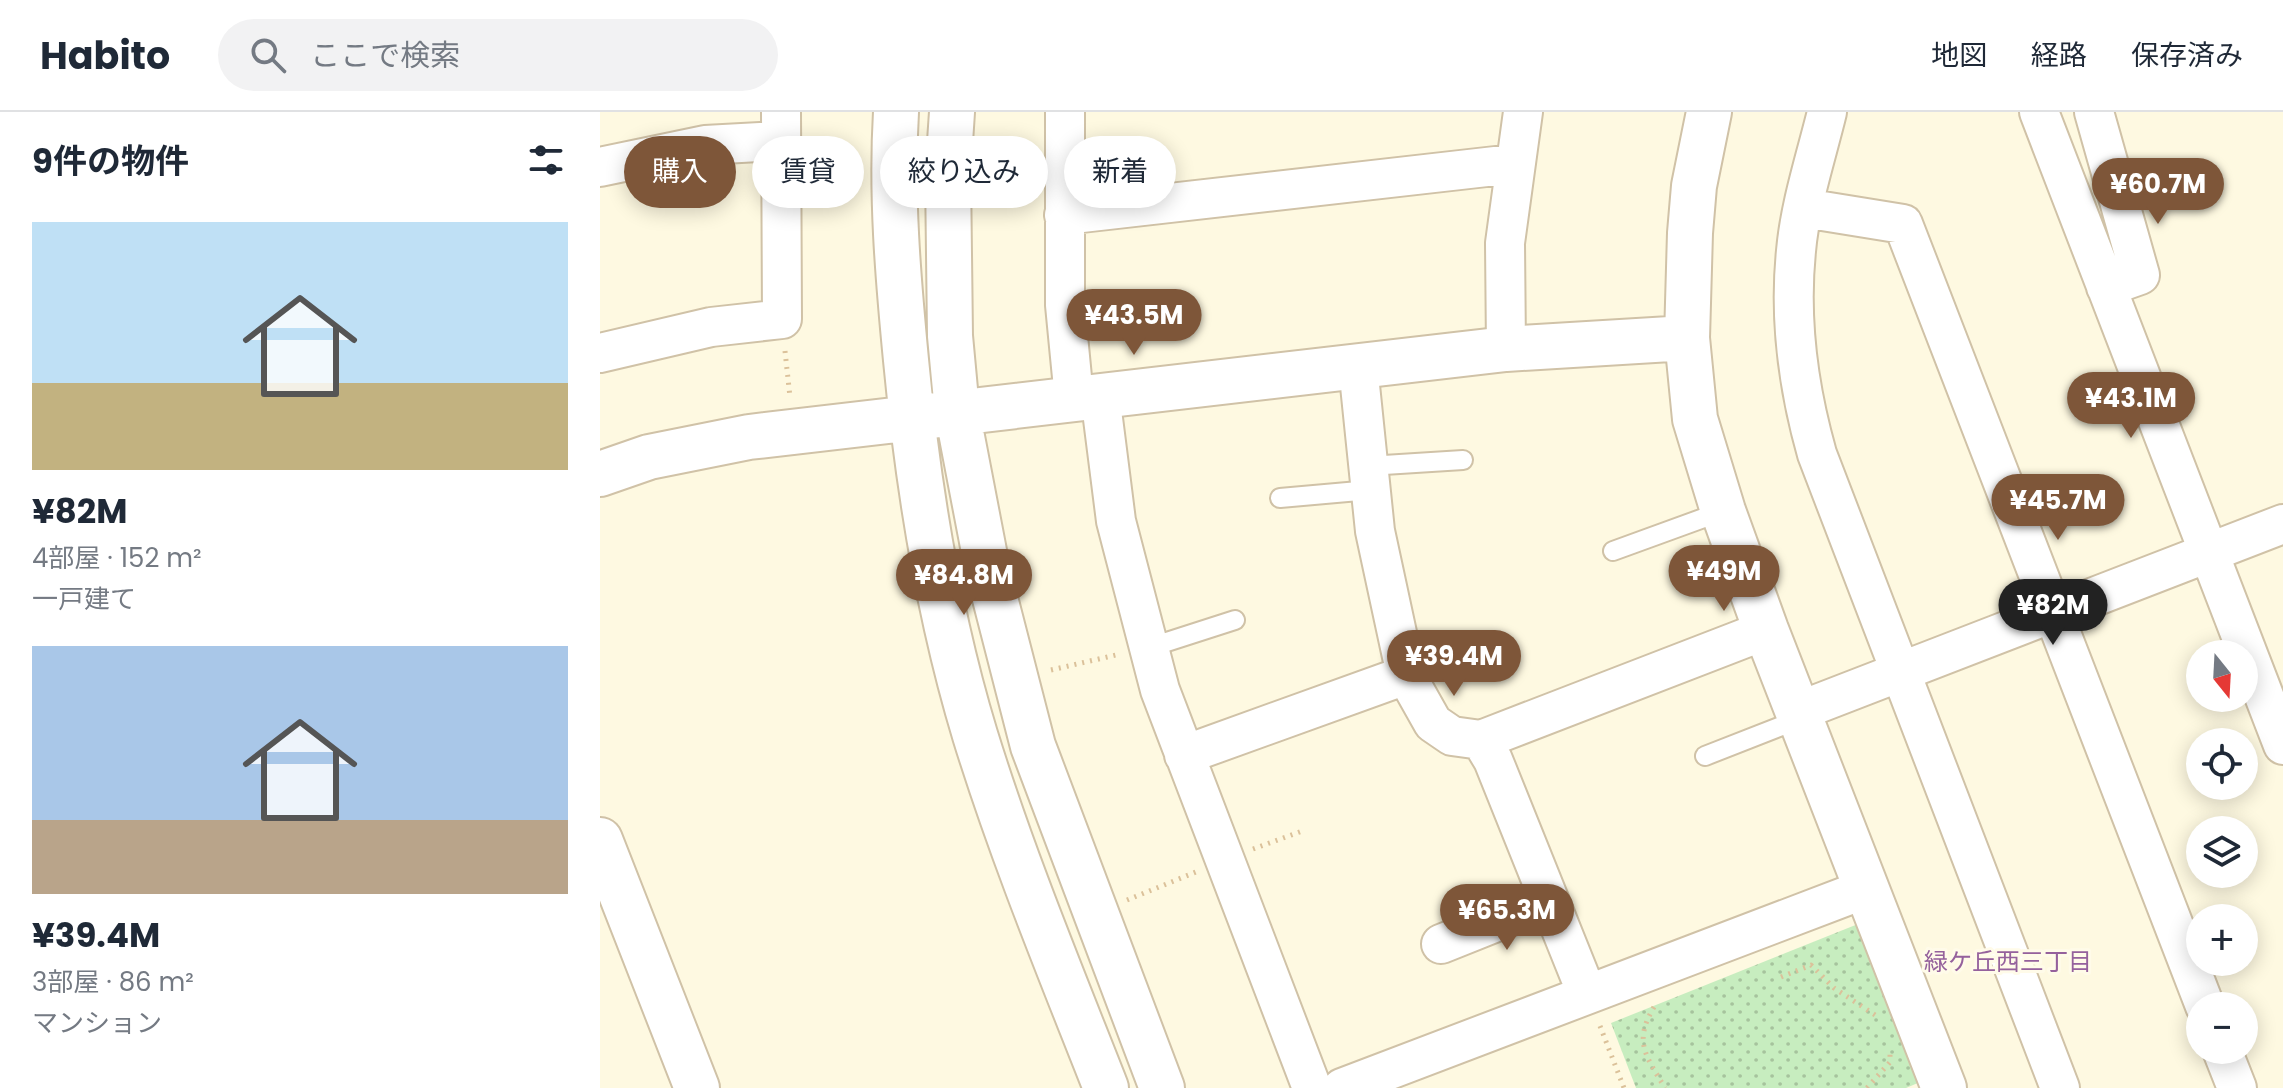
<!DOCTYPE html>
<html lang="ja">
<meta charset="utf-8">
<style>
:root{--surface:#fff;--page:#f2f2f3;--text:#1f2937;--muted:#747a83;--line:#e0e1e3;--accent:#7e5639}
body{margin:0;font-family:Poppins,"Noto Sans JP",sans-serif;background:var(--page);color:var(--text);height:100vh;display:flex;flex-direction:column;font-size:30px;white-space:nowrap}
*{box-sizing:border-box;margin:0}
p{font-size:26px;color:var(--muted)}
.icon{flex:none;width:44px;height:44px;fill:none;stroke:currentColor;stroke-width:2;stroke-linecap:round;stroke-linejoin:round}
.map{position:relative;flex:1;overflow:hidden}
.side{display:flex;flex-direction:column;background:var(--surface);width:600px}
.side>*{flex:none}
.banner{position:absolute;left:24px;top:24px;width:760px;height:72px;display:flex;gap:16px}
.needle{width:52px;rotate:162deg}
.tools{position:absolute;left:1586px;top:528px;display:grid;gap:16px}
.tools a{display:grid;place-items:center;width:72px;height:72px;border-radius:50%;background:var(--surface);box-shadow:0 4px 20px #0003;font-size:40px}
.price{position:absolute;translate:-50% -68px;padding:0 18px;border-radius:28px;background:var(--accent);color:#fff;font-size:26px;line-height:52px;filter:drop-shadow(0 2px 4px #0008)}
.price::after{content:'';position:absolute;left:50%;top:48px;width:24px;height:18px;margin-left:-12px;background:inherit;clip-path:polygon(0 0,100% 0,50% 100%)}
.price.on{background:#222;color:#fff}
ul{padding:0;list-style:none}
li{display:grid;align-content:center;gap:16px;height:424px;padding:0 32px}
li span{display:grid;place-items:center;height:248px;border-radius:0px;color:#555}
li>.icon{margin-inline-start:auto}
span .icon{width:144px;height:144px;fill:#fffc;stroke-width:1}
li b{font-size:34px}
h2{display:flex;justify-content:space-between;align-items:center;height:96px;padding:0 32px;font-size:34px}
.chip{padding:0 28px;border-radius:36px;background:var(--surface);box-shadow:0 4px 20px #0003;font-size:28px;line-height:72px}
.chip.on{background:var(--accent);color:#fff}
header{display:flex;align-items:center;gap:48px;box-sizing:border-box;height:112px;padding:0 40px;background:var(--surface);border-bottom:2px solid var(--line)}
header strong{font-size:38px}
nav{display:flex;gap:44px;margin-inline-start:auto;font-size:28px}
.search{width:560px;height:72px;background:var(--page);display:flex;align-items:center;gap:20px;box-sizing:border-box;padding:0 28px;border-radius:44px;color:var(--muted);font-size:30px}
main{display:flex;flex:1;min-height:0}
.map>svg:first-child{display:block}
.park{fill:url(#park-dots)}
.lines{fill:none;stroke-linecap:round;stroke-linejoin:round}
.service-casing{stroke:#d0c2a7;stroke-width:22}
.minor-casing{stroke:#d0c2a7;stroke-width:42}
.tertiary-casing{stroke:#d0c2a7;stroke-width:48}
.path{stroke:#dbc19a;stroke-width:5;stroke-dasharray:2 6;stroke-linecap:butt}
.service{stroke:#fff;stroke-width:18}
.minor{stroke:#fff;stroke-width:38}
.tertiary{stroke:#fff;stroke-width:44}
.labels{text-anchor:middle;stroke-width:6;stroke-linejoin:round;paint-order:stroke}
.neighbourhood-label{font-size:24px;fill:#95619c;stroke:#fffbe9}
</style>
<header>
<strong>Habito</strong>
<div class="search"><svg class="icon" aria-label="search" viewBox="0 0 24 24"><circle cx="10" cy="10" r="6"/><path d="M15 15l6 6"/></svg>ここで検索</div>
<nav><a>地図</a><a>経路</a><a>保存済み</a></nav>
</header>
<main>
<section class="side">
<h2>9件の物件<svg class="icon" aria-label="filters" viewBox="0 0 24 24"><path d="M4 7h16M4 17h16"/><circle cx="9" cy="7" r="2"/><circle cx="15" cy="17" r="2"/></svg></h2>
<ul>
<li><span style="background:linear-gradient(#bfe0f5 65%,#c2b280 0)"><svg class="icon" aria-label="home" viewBox="0 0 24 24"><path d="M3 11l9-7 9 7M6 9v11h12V9"/></svg></span><div><b>¥82M</b><p>4部屋 · 152 m²</p><p>一戸建て</p></div></li>
<li><span style="background:linear-gradient(#a9c7e8 70%,#b9a48a 0)"><svg class="icon" aria-label="home" viewBox="0 0 24 24"><path d="M3 11l9-7 9 7M6 9v11h12V9"/></svg></span><div><b>¥39.4M</b><p>3部屋 · 86 m²</p><p>マンション</p></div></li>
</ul>
</section>
<div class="map">
<svg width="1683" height="976" viewBox="0 0 1683 976">
<defs>
<pattern id="park-dots" width="8" height="8" patternUnits="userSpaceOnUse" patternTransform="scale(2)"><rect width="8" height="8" fill="#c7edbf"/><path d="M2 2h.1M6 6h.1" fill="none" stroke="#a6c39d" stroke-width="1.8" stroke-linecap="round"/></pattern>
</defs>
<rect width="100%" height="100%" fill="#fef9e1"/>
<!-- park -->
<path class="park" d="M1258 812 1325 968 1306 976H1036L1011 911Z"/>
<g class="lines">
<!-- service casing -->
<g class="service-casing">
<path id="service" d="M768 354 863 348
M680 386 770 378
M1013 439 1123 399
M548 536 635 508
M1105 644 1202 606"/>
</g>
<!-- minor casing -->
<g class="minor-casing">
<path id="minor" d="M465 0V193L474 286
M1227 0C1216 45 1200 93 1196 139 1189 208 1198 275 1217 342L1460 976
M1439 0 1683 633
M1494 0 1540 163 1506 175
M0 55 105 33 179 29
M1204 96 1303 112 1605 894
M464 103 913 52
M906 237 905 131 923 0
M0 241 111 215 182 207 181 0
M758 254 775 419 806 563 833 611 852 624 881 628 893 648 987 882
M500 283 516 409 560 578 712 976
M1199 599 1683 412
M881 628 1166 518
M584 643 806 563
M841 832 949 789
M1622 938 1637 976
M742 976 1265 777"/>
</g>
<!-- tertiary casing -->
<g class="tertiary-casing">
<path id="tertiary" d="M296 0C291 83 298 165 306 248 318 375 338 501 375 623 412 743 460 859 506 976
M352 0 348 60 350 224 357 299 387 455 433 634 562 976
M1109 0 1094 74 1090 121 1087 226 1095 307 1123 399 1166 518 1344 976
M0 362 49 345 149 325 906 237 1087 226
M0 728 97 976"/>
</g>
<!-- path -->
<path class="path" d="M185 239 190 285
M451 558 516 543
M653 737 705 718
M527 788 596 760
M1181 865 1211 853 1234 876 1275 903
M1054 895C1033 930 1046 944 1065 976
M1000 914 1024 976
M1267 976 1290 950V942"/>
<!-- service -->
<use href="#service" class="service"/>
<!-- minor -->
<use href="#minor" class="minor"/>
<!-- tertiary -->
<use href="#tertiary" class="tertiary"/>
</g>
<g class="labels">
<!-- neighbourhood labels -->
<g class="neighbourhood-label">
<text x="1408" y="858">緑ケ丘西三丁目</text>
</g>
</g>
</svg>
<div class="tools">
<a><svg class="needle" viewBox="-14 -14 28 28"><path d="M0-13l5 13h-10z" fill="#e53935"/><path d="M0 13l5-13h-10z" fill="#747a83"/></svg></a>
<a><svg class="icon" aria-label="locate" viewBox="0 0 24 24"><circle cx="12" cy="12" r="6"/><path d="M12 2v4M12 18v4M2 12h4M18 12h4"/></svg></a>
<a><svg class="icon" aria-label="layers" viewBox="0 0 24 24"><path d="M12 4l9 5-9 5-9-5zM3 14l9 5 9-5"/></svg></a>
<a>+</a>
<a>−</a>
</div>
<b class="price" style="left:1558px;top:114px">¥60.7M</b>
<b class="price" style="left:534px;top:245px">¥43.5M</b>
<b class="price" style="left:1531px;top:328px">¥43.1M</b>
<b class="price" style="left:1458px;top:430px">¥45.7M</b>
<b class="price" style="left:1124px;top:501px">¥49M</b>
<b class="price" style="left:364px;top:505px">¥84.8M</b>
<b class="price on" style="left:1453px;top:535px">¥82M</b>
<b class="price" style="left:854px;top:586px">¥39.4M</b>
<b class="price" style="left:907px;top:840px">¥65.3M</b>
<div class="banner">
<a class="chip on">購入</a>
<a class="chip">賃貸</a>
<a class="chip">絞り込み</a>
<a class="chip">新着</a>
</div>
</div>
</main>
